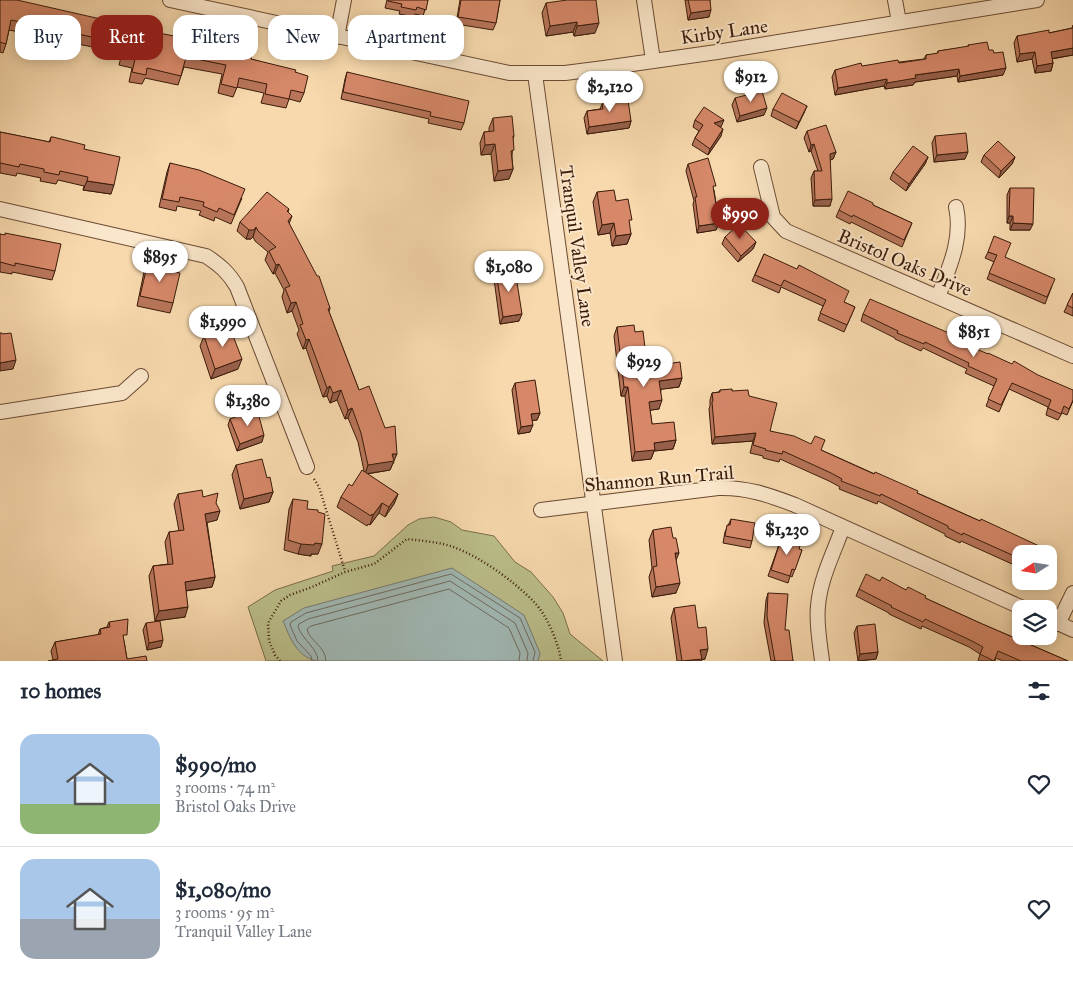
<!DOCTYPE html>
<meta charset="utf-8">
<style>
:root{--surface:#fff;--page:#f2f2f3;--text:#1f2937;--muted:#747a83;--line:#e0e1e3;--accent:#8f2418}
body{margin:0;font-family:"IM FELL Great Primer",serif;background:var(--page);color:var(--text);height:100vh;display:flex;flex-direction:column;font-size:19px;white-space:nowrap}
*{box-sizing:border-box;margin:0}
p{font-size:16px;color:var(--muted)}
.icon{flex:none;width:28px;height:28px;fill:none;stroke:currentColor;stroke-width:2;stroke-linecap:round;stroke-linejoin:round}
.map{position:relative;height:661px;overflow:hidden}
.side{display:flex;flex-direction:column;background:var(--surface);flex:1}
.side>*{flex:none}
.hud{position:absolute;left:15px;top:15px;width:500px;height:45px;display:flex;gap:10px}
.needle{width:32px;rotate:258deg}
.buttons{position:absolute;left:1012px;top:545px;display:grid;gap:10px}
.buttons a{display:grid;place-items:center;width:45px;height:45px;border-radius:10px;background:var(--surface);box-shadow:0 2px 12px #0003;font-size:25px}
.price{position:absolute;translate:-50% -42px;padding:0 11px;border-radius:18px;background:#fff;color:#222;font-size:16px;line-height:32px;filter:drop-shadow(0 1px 2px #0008)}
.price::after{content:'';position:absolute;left:50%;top:30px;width:15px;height:11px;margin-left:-8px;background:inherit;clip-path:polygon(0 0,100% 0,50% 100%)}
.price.current{background:var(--accent);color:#fff}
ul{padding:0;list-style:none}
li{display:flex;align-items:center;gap:15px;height:125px;padding:0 20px}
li+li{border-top:1px solid var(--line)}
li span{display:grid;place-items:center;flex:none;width:140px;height:100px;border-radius:15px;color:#555}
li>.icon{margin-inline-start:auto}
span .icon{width:60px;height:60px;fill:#fffc;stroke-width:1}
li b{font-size:21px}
h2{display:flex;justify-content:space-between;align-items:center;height:60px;padding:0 20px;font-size:21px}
.tag{padding:0 18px;border-radius:15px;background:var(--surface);box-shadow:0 2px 12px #0003;font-size:18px;line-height:45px}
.tag.current{background:var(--accent);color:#fff}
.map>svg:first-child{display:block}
.green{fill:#bbbf8b;stroke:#7b6d4a}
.water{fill:#a0b8b4;stroke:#787970}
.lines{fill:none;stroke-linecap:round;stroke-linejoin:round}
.shore{stroke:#6e6a5f;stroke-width:1}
.minor-casing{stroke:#6a4a33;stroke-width:16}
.path{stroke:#3b1b0a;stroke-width:2.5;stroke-dasharray:1 2.5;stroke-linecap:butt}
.minor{stroke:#fae6ca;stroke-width:14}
.wall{fill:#b8755a;stroke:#3b1b0a}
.shaded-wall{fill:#965f4a;stroke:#3b1b0a}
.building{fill:#d68869;stroke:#3b1b0a}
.labels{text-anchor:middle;stroke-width:4;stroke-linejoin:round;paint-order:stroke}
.street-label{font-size:19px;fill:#3b1b0a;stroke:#fae6ca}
</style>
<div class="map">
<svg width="1073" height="661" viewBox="0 0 1073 661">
<rect width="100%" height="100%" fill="#f7d9ad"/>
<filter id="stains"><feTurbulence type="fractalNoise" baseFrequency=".004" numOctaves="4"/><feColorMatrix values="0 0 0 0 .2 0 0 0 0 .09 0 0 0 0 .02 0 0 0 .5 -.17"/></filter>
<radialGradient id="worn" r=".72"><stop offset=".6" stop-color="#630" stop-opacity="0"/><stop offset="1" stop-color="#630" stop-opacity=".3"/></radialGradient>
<!-- green -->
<path class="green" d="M434 517 451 522 462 530 494 536 515 562 531 572 553 597 563 613 570 634 603 661H266L248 607 275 590 333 571 332 566 374 556 408 525 419 519Z"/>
<!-- water -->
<path class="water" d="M452 568 524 615 540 653 538 661H317C297 657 290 638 283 621L304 608Z"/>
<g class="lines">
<!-- shore -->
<path class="shore" d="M312 661 311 656 297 641 290 625 291 622 306 613 451 574 520 618 535 652 533 661
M318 661C318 649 303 640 298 627L299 624 308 619 450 581 515 623 528 653 527 661
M326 661C325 645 310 642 307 629L311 626 449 589 509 628 520 653 519 661"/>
<!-- minor casing -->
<g class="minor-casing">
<path id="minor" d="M170 0 509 73H565L604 68 717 52 1037 0
M644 0 653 60
M895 0 899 22
M337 37 344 0
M535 74 615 661
M761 167 773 217 786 231 1073 356
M0 209 206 256C220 265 229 273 237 287L307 467
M938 297C949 268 963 239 956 207
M0 412 122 393 141 376
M541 510 718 488C746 487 769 495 795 505L1025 609
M1049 619 1073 630
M1058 624 1073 593
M822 661C820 643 816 624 818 606 820 579 834 552 843 527"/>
</g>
<!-- path -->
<path class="path" d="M314 479 319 487 345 571
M280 661 275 655 269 641 268 623 281 601 290 595 312 587 345 572 374 564 407 539C423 541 441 542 456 548 482 558 515 582 534 602 547 615 559 644 561 661"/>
<!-- minor -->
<use href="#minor" class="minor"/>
</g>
<!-- wall -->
<path class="wall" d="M0 0 149 31 251 59 295 72 304 93 300 102 289 99 286 108 261 103 264 93 237 87 233 97 218 93 222 74 184 67 178 85 145 78 142 84 129 82 132 68 119 65 122 53 9 30 6 44 3 53 0 52Z
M387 0H428L423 16 415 14 414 17 399 14 400 11 385 8Z
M460 0H500L496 23 493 30 456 24Z
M685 0H710L709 17 688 20Z
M546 3 595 33 574 36 573 32 546 36 542 13Z
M1073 25V55L1052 59 1053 63 1051 71 1035 73 1032 59 1017 62 1014 43 1017 36 1049 33 1072 28Z
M968 45 989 50 994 53 1003 75 958 82 957 76 915 82 913 85 885 89 884 86 835 95 832 77 835 70 924 59 926 55 937 54 938 51 968 47Z
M347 72 464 123 461 130 428 123 429 119 341 99 345 79Z
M735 98 764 115 737 122 732 105Z
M606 100 624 101 631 121 629 128 587 134 584 118 587 111 600 109 602 104H604Z
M807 106 796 129 771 116 773 109Z
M493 118 514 136 513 139 512 157 513 169 509 179 494 181 491 154 481 155 480 143 484 132H489V128Z
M695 120 721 127H720L721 136 708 155 692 145 695 138 699 131 693 127Z
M807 131 836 152 833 159 830 160V206H813L811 178 814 171H818L811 151 809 152 804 138Z
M0 132 49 142 51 137 84 149 111 194 83 190 84 186 58 180 56 184 40 181 41 178 17 173 16 176 0 173Z
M935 136 965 159 934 162 932 143Z
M984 155 1015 157 1012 164 999 178 981 162Z
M928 157 925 164 906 191 890 179 893 172Z
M170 163 242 198 231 224 215 217 214 221 199 215 201 211 177 206 176 211 159 207 167 172Z
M688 164 714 190 719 223 716 230 697 233 693 204 694 201 686 171Z
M1010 188 1030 230H1010V223H1007V195Z
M597 192 616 201 629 226 631 234 627 244 612 246 610 233 598 235 593 202Z
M873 205 912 223 902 247 851 222 850 224 836 217 839 210Z
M289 209 288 212 292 216 289 224 330 308 329 312 359 390 394 463H393L390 470 367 474 398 494 394 504 385 517 379 513 370 525 368 524 367 526 337 507 341 497 352 486 364 471 358 442 348 418 345 419 337 400 330 403 327 396 323 397 306 348 303 349 297 334 299 330 292 311 287 313 282 297 284 290 275 273 273 274 265 260 268 252 255 241 253 237 251 239H246L237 231 240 222Z
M0 234 55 271 52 280 12 272V274L0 272Z
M725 237 756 242 753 249 738 262 722 244Z
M988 252 1005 257 1052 286 1045 304 987 279 994 262 985 258Z
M764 254 844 302 855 307 844 332 818 320 823 306 781 287 779 293 752 281Z
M148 262 163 269 173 303 170 313 137 306 144 272Z
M496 272 519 321 500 324 494 279Z
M1073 293V316L1064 312Z
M863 314 966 344 1073 401 1067 415 1062 413 1058 420 1046 415 1048 407 1009 389 999 412 986 406 994 386 965 373 967 369 923 348 921 351 895 339V338L861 321Z
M617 327 635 332 645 348 652 366 682 378 679 387 661 389 659 409 650 410 652 424 676 440 673 449 654 451 651 459 632 461 625 396H621L614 336Z
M204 336 238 369 211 379 200 346Z
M515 383 540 413 537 420H532L530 432 518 434 512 390Z
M720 390 732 391 749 396 770 431 821 450 980 521 1052 552 1049 561V554H1021V568L961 541 960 543 945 536V534L878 501 877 504 839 489 840 487 829 481 780 459 779 462 763 458V456L750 453 753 441 712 444 709 409 710 406V400L712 393 719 392Z
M230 419 262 442 237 451 228 425Z
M236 465 267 478 273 492 269 502 240 509 232 475Z
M178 494 203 497 216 503 217 520 207 522 215 577 212 587 186 591 185 617 155 621 149 576 153 566 168 564 165 542 169 532 179 531 174 504Z
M293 499 307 509 318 554H311V556L298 554 284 550 289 509Z
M731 519 752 541 750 548 723 543 725 532Z
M653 530 676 560V593L652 597 649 577 652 568 649 540Z
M782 536 799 549 802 550 792 577 790 576 788 583 768 576Z
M880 581 906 590 925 598 980 623 1068 661H1003L996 658 995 661H978L980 654 969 647 922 626 921 629 889 614V613L856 596 859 589Z
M768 593 785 630 793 661H771L764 623 766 600Z
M674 608 698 628 705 659 701 660V661H677L671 618Z
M109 622 124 641 127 659 53 660 51 651 55 642 98 635 100 629 107 627Z
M146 623 161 647 147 650 143 630Z
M857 626 878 652 876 659 858 661 854 633Z"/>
<!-- shaded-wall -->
<path class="shaded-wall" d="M711 10 709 17 688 20 691 13Z
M577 22 573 32 546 36 550 26Z
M599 23 595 33 574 36 577 26Z
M1073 48V55L1049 59 1051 52Z
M1035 52 1032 59 1017 62 1020 54Z
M1053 63 1051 71 1035 73 1037 66Z
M1006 68 1003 75 958 82 960 76Z
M959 69 957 76 915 82 913 85 885 89 887 83 915 75Z
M887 79 884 86 835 95 838 88Z
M807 106 804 113 796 129 799 122Z
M767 108 764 115 737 122 740 116Z
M724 120 721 127 711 130 714 123Z
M631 121 629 128 587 134 589 127Z
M723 129 721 136 708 155 710 149Z
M495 144 491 154 481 155 485 145Z
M814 144 811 151 809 152 811 145Z
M836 152 833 159 828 161 830 154Z
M968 152 965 159 934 162 937 155Z
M928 157 925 164 906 191 909 184Z
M1015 157 1012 164 999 178 1001 171Z
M513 169 509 179 494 181 498 171Z
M87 181 114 185 111 194 83 190Z
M832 199 830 206H813L815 200Z
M1009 216H1013L1010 223H1007Z
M614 223 610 233 598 235 602 225Z
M719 223 716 230 697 233 699 226Z
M1013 223 1033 224 1030 230H1010Z
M256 227 253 237 251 239H246L249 230Z
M631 234 627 244 612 246 616 236Z
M756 242 753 249 738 262 741 256Z
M279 264 275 273 273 274 276 265Z
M296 302 292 311 287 313 291 303Z
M522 314 519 321 500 324 503 317Z
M309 339 306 348 303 349 306 340Z
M242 359 238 369 211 379 215 369Z
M16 360 13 369 0 371V363Z
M682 378 679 387 656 390 659 381Z
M330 386 327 396 323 397 327 388Z
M624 387H628L625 396H621Z
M341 390 337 400 330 403 333 393Z
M662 400 659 409 645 411 649 402Z
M352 408 348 418 345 419 348 410Z
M540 413 537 420 529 421 531 414Z
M533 425 530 432 518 434 521 427Z
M756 433 753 441 712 444 715 437Z
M264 435 262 442 237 451 240 444Z
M676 440 673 449 654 451 651 459 632 461 635 452 654 443Z
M392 454H397L390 470 365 474 368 465Z
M273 492 269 502 240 509 244 499Z
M398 494 394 504 385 517 389 507Z
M382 503 379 513 370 525 373 515Z
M220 511 217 520 202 524 205 514Z
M315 543 322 544 318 554H311V556L298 554 301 544Z
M675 553H679L675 563Z
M215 577 212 587 182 591 185 582Z
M680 583 676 593 652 597 656 587Z
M188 607 185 617 155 621 159 611Z
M163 640 161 647 147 650 149 643Z
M708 649 705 659 701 660V661H686L700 650Z
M878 652 876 659 858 661 860 654Z"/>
<!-- building -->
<path class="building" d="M0 0H17L149 30V31L174 36 175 34 253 51 251 59 296 70 295 72 308 76 304 93 291 90 289 99 265 94 267 84 239 78 237 88 221 84 226 65 186 57 181 76 147 68 146 75 132 72 135 59 123 56 125 44 11 20 6 44 0 42Z
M388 0H428L426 10 417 7 416 10 401 7 402 4 388 1Z
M461 0H500L496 23 458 17Z
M567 0H596L599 23 577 26V22L550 26 546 3Z
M688 0H710L711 10 691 13Z
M1073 28V48L1051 52 1053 63 1037 66 1035 52 1020 54 1017 36 1049 30V33Z
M987 42 989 50H993L994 53 1003 52 1006 68 960 76 959 69 915 75 916 78 887 83V79L838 88 835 70 861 63 862 66 898 60 899 63 926 59V55L938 53V51L969 46 968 45Z
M347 72 469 101 464 123 430 116 431 112 343 92Z
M762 91 767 108 740 116 735 98Z
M782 93 807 106 799 122 773 109Z
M623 97 624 101 628 100 631 121 589 127 587 111 603 109 602 104 606 103V100Z
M704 107 724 120 714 123 723 129 710 149 695 138 703 125 695 120Z
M512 116 514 136H513L514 150 511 151 513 169 498 171 495 144 485 145 484 132 494 131 493 118Z
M826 125 836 152 830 154 832 199 815 200 814 171H822L814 144 811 145 807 131Z
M0 132 50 142 51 137H53L85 145 84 149 120 157 114 185 87 181 88 177 60 171 59 175 44 172V169L20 164 19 167 0 163Z
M966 133 968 152 937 155 935 136Z
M998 141 1015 157 1001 171 984 155Z
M913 146 928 157 909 184 893 172Z
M708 158 716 186H713L719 223 699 226 695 197H697L688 164Z
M170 163 199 170 245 189 234 215 219 208 217 212 203 206 204 202 180 197 179 202 162 199Z
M1010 188H1034L1033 224 1013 223V216H1009Z
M614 190 616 201 628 199 632 220H629L631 234 616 236 614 223 602 225 597 192Z
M848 191 873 203V205L912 223 904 240 853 215 852 217 839 210Z
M267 192 289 209 287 211 292 216 288 221 317 276H319L330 308 328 309 359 390 369 386 385 428 395 426 397 454H392L394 461 368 465 361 433 352 408 348 410 341 390 333 393 330 386 327 388 309 339 306 340 300 325 303 324 296 302 291 303 285 288 290 286 279 264 276 265 269 251 276 247 258 231 256 227 254 230H249L240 222Z
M739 224 756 242 741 256 725 237Z
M5 233 61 244 55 271 15 263V266L0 262V234L5 235Z
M994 236 1011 243 1005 257 1055 279 1047 297 989 273 997 255 988 252Z
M764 254 797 269 799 265 849 291 844 302 855 307 847 325 820 313 826 300 784 280 781 286 755 275Z
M148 262 164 265 163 269 180 273 173 303 140 296Z
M515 270 522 314 503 317 496 272Z
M1073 293V308L1067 305Z
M870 299 958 337 967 341 965 344 988 354V353L1012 364 1014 361 1038 375 1073 390V400L1069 409 1064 406 1061 414 1048 408 1051 400 1012 383 1001 405 988 399 997 379 968 366 969 363 925 342 924 344 897 333 898 331 863 314Z
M634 325 635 332 643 331 645 348H649L652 366 680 362 682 378 659 381 662 400 649 402 652 424 674 422 676 440 654 443 655 450 635 452 628 387H624L617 327Z
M230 328 242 359 215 369 204 336Z
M0 333H2V334L11 333 16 360 0 363Z
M535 380 540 413 531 414 533 425 521 427 515 383Z
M732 389V391L748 390 749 396 777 403 770 431 794 436 811 444 815 436 825 440 821 450 874 474 875 472 918 491 917 493 980 521 981 519 1052 552 1049 560V554H1021V559L963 533 962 535 948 528V526L881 494 880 496 841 481 842 479 831 473 783 451 782 454 765 450 766 449 753 445 756 433 715 437 712 402 713 401 712 393 720 392V390Z
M257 409 264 435 240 444 230 419Z
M262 459 267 478 270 477 273 492 244 499 236 465Z
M362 470 398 494 389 507 382 503 373 515 372 514 371 516 341 497 349 484 352 486Z
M202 490 203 497 218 493 216 503 220 511 205 514 215 577 185 582 188 607 159 611 153 566 173 564 169 532 184 530 178 494Z
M293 499 308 501 307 509 318 510V512L325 514 322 544 315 543 314 545 301 544 288 540Z
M731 519 755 523 752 541 725 536 727 525H730Z
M671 527 673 538H676L679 553H675L680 583 656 587 653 567 657 566 653 530Z
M782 536 801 542 799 549 802 550 795 570 792 569 790 576 771 570Z
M866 574 880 581 882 577 906 590 908 587 926 596 925 598 980 623 1068 661H1021L998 651 994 661 980 654 983 647 972 641 925 619 923 622 891 607 892 606 859 589Z
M768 593 788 594 785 630H789L793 661H775L767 616Z
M695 605 698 628 706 627 708 649 700 650 702 659 682 661 674 608Z
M128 619 127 635H123L127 659 146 656 147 661H48L58 659 55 642 101 634 100 629 110 627 109 622Z
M160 621 163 640 149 643 146 623Z
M875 624 878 652 860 654 857 626Z"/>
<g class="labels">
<!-- street labels -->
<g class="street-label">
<text transform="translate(724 31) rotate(-8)" y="7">Kirby Lane</text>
<text transform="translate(578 246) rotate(82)" y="7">Tranquil Valley Lane</text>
<text transform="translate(905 262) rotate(23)" y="7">Bristol Oaks Drive</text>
<text transform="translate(659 478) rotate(-5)" y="7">Shannon Run Trail</text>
</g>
</g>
<rect width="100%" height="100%" filter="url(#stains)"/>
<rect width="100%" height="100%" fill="url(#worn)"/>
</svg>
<div class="buttons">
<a><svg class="needle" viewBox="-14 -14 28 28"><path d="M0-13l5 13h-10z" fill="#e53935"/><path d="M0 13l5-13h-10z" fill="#747a83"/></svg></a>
<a><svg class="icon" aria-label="layers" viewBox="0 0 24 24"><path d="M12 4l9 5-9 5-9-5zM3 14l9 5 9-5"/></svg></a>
</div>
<b class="price" style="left:751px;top:103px">$912</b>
<b class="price" style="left:610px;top:113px">$2,120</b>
<b class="price current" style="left:740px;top:240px">$990</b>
<b class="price" style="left:160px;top:283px">$895</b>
<b class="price" style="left:509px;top:293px">$1,080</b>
<b class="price" style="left:223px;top:348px">$1,990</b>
<b class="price" style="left:974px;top:358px">$851</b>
<b class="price" style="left:644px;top:388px">$929</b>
<b class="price" style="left:248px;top:427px">$1,380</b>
<b class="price" style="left:787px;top:556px">$1,230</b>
<div class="hud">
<a class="tag">Buy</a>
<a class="tag current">Rent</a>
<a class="tag">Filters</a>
<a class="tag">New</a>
<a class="tag">Apartment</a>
</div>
</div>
<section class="side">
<h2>10 homes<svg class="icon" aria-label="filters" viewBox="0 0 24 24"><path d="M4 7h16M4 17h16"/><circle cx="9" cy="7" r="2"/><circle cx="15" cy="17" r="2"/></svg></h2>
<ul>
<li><span style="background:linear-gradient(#a9c7e8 70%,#8fb573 0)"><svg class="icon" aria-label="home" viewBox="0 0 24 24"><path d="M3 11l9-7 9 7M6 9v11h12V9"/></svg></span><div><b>$990/mo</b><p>3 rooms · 74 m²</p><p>Bristol Oaks Drive</p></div><svg class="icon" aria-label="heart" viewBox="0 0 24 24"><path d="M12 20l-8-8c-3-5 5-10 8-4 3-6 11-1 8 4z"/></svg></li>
<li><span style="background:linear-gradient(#a9c7e8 60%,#9aa5b1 0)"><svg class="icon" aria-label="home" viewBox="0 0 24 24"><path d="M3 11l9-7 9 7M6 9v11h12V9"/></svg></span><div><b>$1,080/mo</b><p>3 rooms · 95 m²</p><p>Tranquil Valley Lane</p></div><svg class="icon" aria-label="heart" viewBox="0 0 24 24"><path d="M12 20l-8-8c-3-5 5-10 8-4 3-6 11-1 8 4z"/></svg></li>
</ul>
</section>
